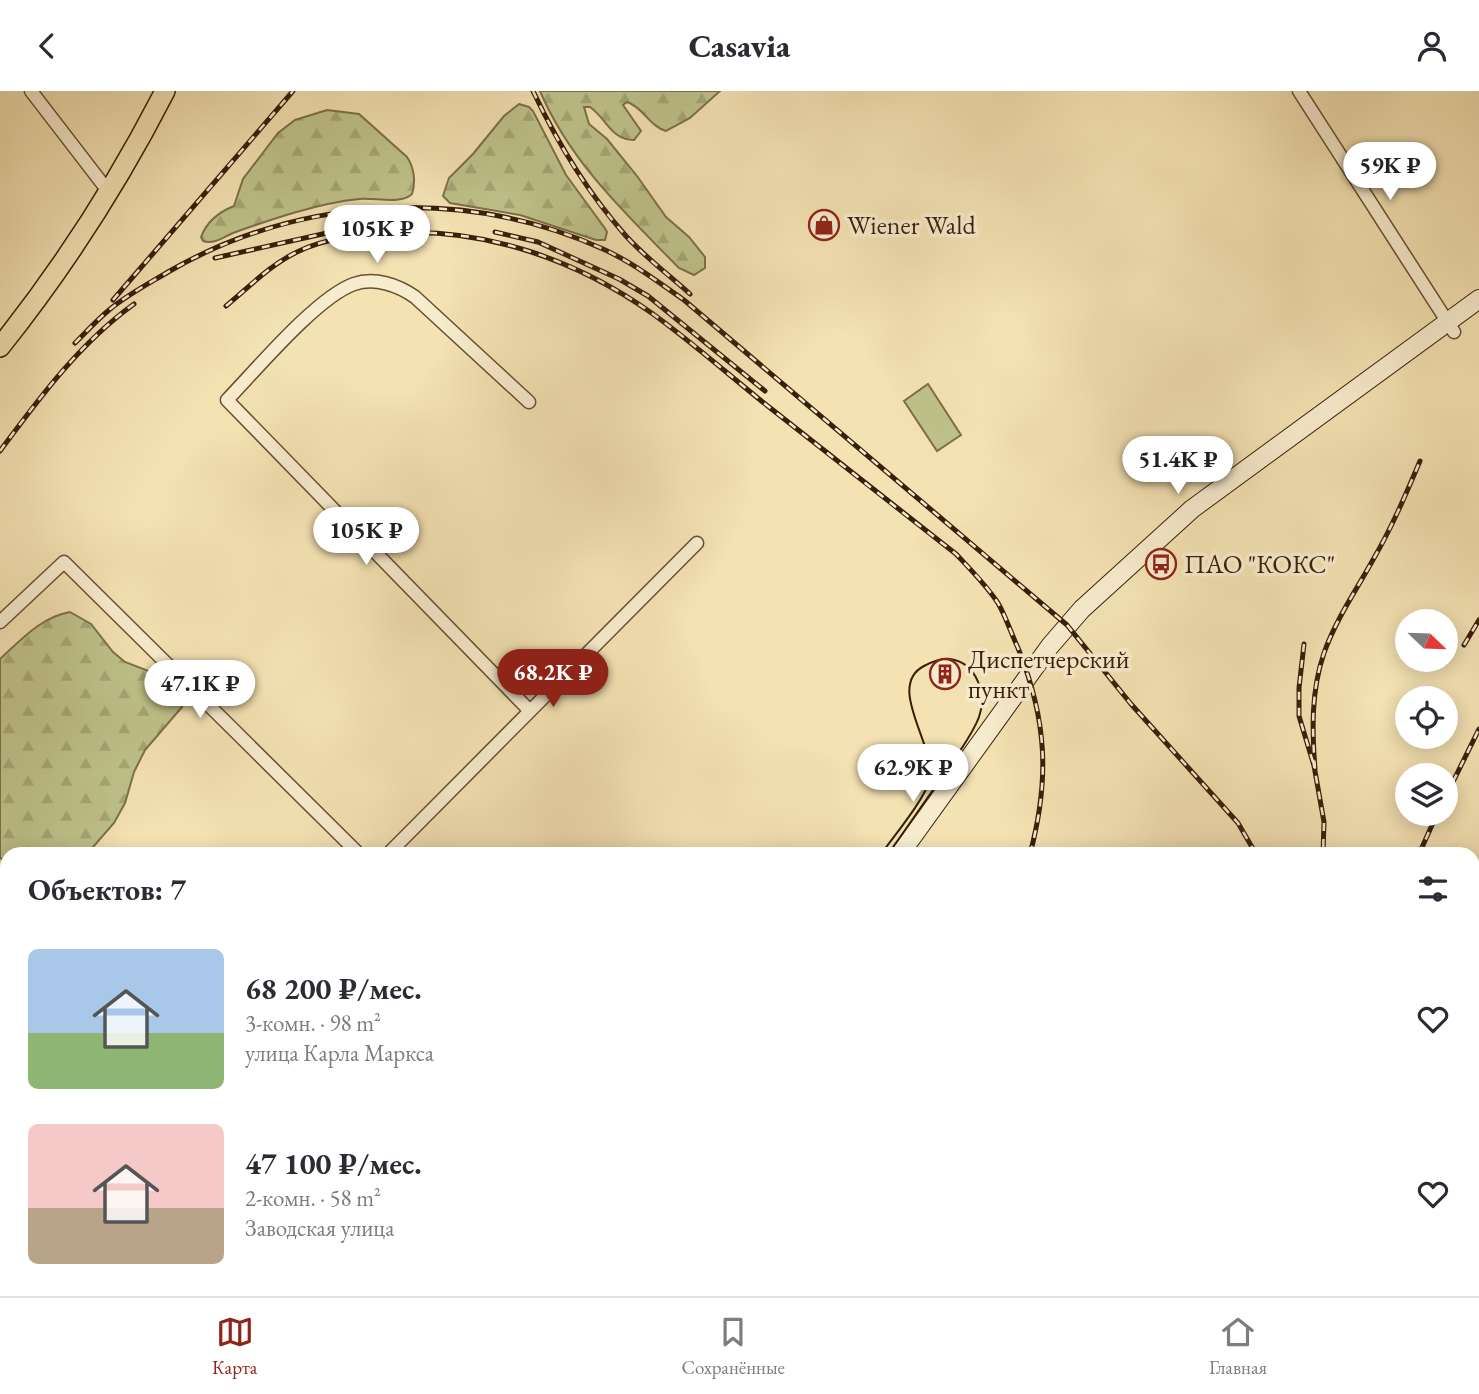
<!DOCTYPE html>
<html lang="ru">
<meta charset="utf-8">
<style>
:root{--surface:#fff;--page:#f2f2f3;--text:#2b2b33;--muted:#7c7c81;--line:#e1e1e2;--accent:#8f2418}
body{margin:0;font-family:"EB Garamond",serif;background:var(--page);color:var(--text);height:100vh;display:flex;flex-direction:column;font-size:26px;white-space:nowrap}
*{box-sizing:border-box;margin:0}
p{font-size:23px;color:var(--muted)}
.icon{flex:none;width:38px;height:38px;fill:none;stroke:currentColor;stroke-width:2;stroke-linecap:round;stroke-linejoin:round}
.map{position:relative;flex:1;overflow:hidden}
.sheet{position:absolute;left:0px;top:756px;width:1480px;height:450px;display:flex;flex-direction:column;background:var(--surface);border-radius:21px 21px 0 0;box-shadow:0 4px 18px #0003}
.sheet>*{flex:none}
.needle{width:46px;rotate:113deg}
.buttons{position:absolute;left:1395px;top:518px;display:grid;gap:14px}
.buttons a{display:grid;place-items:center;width:63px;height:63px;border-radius:50%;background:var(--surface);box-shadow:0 4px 18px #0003;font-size:35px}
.price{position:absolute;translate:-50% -60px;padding:0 16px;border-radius:24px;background:#fff;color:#222;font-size:23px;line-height:46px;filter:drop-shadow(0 2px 4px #0008)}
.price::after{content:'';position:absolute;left:50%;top:42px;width:21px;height:16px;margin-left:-10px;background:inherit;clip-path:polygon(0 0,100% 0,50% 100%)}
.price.current{background:var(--accent);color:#fff}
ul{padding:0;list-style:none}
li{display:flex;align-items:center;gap:21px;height:175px;padding:0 28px}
li span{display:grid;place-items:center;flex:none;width:196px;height:140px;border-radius:10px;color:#555}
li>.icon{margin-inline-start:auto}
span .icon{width:84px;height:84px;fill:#fffc;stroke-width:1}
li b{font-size:30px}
h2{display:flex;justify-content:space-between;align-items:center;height:84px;padding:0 28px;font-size:30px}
header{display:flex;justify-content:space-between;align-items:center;height:91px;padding:0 28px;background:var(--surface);font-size:32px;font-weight:800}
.tab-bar{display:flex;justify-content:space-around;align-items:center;height:98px;border-top:2px solid var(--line);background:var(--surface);font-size:19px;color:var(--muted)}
.tab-bar a{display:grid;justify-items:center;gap:4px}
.tab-bar .current{color:var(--accent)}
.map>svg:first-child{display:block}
.forest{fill:url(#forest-firs);stroke:#7c7049;stroke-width:2}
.pitch{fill:#bfc28a;stroke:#7c7049;stroke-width:2}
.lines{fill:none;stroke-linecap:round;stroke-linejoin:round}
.street-casing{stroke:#684f33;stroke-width:15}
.secondary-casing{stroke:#391e08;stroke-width:20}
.primary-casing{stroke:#391e08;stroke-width:22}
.street{stroke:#f8ecce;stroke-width:12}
.secondary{stroke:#f8ecce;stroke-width:18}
.primary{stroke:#f4e2b3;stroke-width:19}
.tram{stroke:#391e08;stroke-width:2}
.rail-casing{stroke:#391e08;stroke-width:5}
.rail{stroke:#f8ecce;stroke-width:2.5;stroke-dasharray:8;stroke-linecap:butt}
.labels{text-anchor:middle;stroke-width:7;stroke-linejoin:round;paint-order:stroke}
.poi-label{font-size:26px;fill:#391e08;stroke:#f8ecce;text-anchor:start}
</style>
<header><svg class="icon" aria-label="back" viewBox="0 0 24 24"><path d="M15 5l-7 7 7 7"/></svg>Casavia<svg class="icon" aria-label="person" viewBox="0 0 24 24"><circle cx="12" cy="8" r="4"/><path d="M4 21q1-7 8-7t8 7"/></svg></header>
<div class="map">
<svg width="1479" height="1205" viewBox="0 0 1479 1205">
<defs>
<pattern id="forest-firs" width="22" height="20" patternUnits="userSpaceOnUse" patternTransform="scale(1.75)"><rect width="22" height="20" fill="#bfc28a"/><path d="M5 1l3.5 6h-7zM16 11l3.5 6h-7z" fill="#a5a676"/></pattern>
</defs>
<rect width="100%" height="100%" fill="#f4e2b3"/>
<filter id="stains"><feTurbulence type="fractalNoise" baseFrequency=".00286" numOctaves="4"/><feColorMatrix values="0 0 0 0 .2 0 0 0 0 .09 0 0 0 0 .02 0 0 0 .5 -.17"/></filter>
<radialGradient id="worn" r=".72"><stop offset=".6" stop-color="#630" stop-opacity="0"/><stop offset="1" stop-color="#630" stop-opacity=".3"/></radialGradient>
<!-- forest -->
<path class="forest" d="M540 0H720L690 27 666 40C649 35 643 16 627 11L623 14 641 40 634 49C611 49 607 28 590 16H584L589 33 607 48 637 85 666 126 689 146 705 166V177L694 184 679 177C626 123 570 71 540 0Z
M519 13 529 16 533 20 566 84 604 136 607 141 605 149H596L520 124 450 112 443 105 449 87 473 63 504 25Z
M327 19 359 23 407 66C414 76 416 91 412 103 401 114 374 106 359 108 319 112 272 128 233 142 223 146 214 154 203 150L201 146C207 130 219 121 234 115L243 88 278 42 295 29Z
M70 521 91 533 113 561 125 571 164 586 183 607 182 616 145 659 134 681 125 712 114 732 87 763H7V776L0 766V568C21 549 41 526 70 521Z"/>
<!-- pitch -->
<path class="pitch" d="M928 293 961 344 937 360 904 310Z"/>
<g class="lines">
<!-- street casing -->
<g class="street-casing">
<path id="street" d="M31 0 108 100
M1299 0 1454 241
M529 311 415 206C398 194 375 186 354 193 317 206 256 279 227 309L529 619
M0 531 64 471 359 763
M388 763 697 452
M0 1021 7 1029
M1146 1205 1148 1199"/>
</g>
<!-- secondary casing -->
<g class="secondary-casing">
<path id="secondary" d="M900 763 1050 555 1082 518 1192 418 1479 208
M568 1205 573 1199"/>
</g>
<!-- primary casing -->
<g class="primary-casing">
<path id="primary" d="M0 256C63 177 119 90 165 0"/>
</g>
<!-- street -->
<use href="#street" class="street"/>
<!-- secondary -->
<use href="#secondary" class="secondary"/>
<!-- primary -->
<use href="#primary" class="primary"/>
<!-- tram -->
<path class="tram" d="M881 763C894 745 925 708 930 688 937 657 885 595 924 575 932 571 941 567 950 568 977 572 987 603 979 626 971 647 955 666 943 685 924 711 907 737 888 763
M541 1205 547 1199"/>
<!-- rail casing -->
<g class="rail-casing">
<path id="rail" d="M533 0C558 53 587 101 626 145 645 166 669 184 690 203
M495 141 538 151 619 188 648 205 765 300
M215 167 327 142
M113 209 293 0
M226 215C249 196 270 174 297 161 327 146 363 144 395 142 487 137 579 170 653 223 693 252 730 285 769 316 831 365 893 414 956 463 971 479 986 494 998 512 1006 526 1011 542 1018 557 1047 629 1050 688 1030 763
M75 252C86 241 97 229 109 219 127 204 148 193 168 181 299 105 464 95 603 158 632 171 658 191 684 209L1067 534 1131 613 1238 732 1256 763
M0 360C40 306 80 252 134 213
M1304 553 1299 597V625L1315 678C1312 639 1311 600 1324 562 1336 528 1357 498 1374 467 1392 436 1406 403 1420 370
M1464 554 1479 529
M1313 669 1324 731 1323 763
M1446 705 1479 638
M1419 763 1437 723
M1474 1059 1479 1050
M860 1205 862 1199
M1292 1205 1294 1199
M1306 1205 1308 1199
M1326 1205 1327 1199
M1399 1205 1402 1199"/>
</g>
<!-- rail -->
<use href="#rail" class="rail"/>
</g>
<!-- icons -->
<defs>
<g id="shop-ring" transform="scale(1.575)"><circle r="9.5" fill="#f8ecce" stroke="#8f2418" stroke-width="1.5"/><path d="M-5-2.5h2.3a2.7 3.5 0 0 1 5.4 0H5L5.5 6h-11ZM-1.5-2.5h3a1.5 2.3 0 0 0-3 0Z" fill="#8f2418"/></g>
<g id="bus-ring" transform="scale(1.575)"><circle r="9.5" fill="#f8ecce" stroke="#8f2418" stroke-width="1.5"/><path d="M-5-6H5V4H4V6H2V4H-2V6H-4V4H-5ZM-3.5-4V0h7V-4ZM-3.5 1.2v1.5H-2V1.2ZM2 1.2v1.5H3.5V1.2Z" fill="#8f2418"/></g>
<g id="building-ring" transform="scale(1.575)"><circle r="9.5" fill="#f8ecce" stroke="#8f2418" stroke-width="1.5"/><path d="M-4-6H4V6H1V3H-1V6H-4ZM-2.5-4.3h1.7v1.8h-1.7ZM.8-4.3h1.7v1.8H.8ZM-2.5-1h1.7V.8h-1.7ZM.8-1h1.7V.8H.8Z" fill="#8f2418"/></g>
</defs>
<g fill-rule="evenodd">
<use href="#shop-ring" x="824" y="134"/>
<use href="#bus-ring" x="1161" y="473"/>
<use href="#building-ring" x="945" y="583"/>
</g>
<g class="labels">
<!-- poi labels -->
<g class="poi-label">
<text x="847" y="143">Wiener Wald</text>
<text x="1184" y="482">ПАО "КОКС"</text>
<text x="968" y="577">Диспетчерский<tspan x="968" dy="30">пункт</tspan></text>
</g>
</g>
<rect width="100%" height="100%" filter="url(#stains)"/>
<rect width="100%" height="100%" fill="url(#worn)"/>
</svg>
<div class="buttons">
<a><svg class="needle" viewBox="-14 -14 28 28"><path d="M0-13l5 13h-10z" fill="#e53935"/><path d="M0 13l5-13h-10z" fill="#7c7c81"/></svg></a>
<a><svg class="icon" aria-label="locate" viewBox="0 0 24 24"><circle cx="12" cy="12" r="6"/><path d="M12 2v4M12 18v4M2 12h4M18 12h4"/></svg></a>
<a><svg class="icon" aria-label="layers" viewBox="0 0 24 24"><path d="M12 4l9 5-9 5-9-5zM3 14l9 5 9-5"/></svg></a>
</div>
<b class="price" style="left:1390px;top:111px">59K ₽</b>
<b class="price" style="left:377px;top:174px">105K ₽</b>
<b class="price" style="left:1178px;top:405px">51.4K ₽</b>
<b class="price" style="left:366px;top:476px">105K ₽</b>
<b class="price current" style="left:553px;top:618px">68.2K ₽</b>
<b class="price" style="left:200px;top:629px">47.1K ₽</b>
<b class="price" style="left:913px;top:713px">62.9K ₽</b>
<section class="sheet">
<h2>Объектов: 7<svg class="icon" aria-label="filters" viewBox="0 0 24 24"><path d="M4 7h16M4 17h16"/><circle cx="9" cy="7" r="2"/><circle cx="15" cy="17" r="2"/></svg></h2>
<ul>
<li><span style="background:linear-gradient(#a9c7e8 60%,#8fb573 0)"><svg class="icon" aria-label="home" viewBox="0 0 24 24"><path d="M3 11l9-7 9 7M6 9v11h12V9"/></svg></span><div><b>68 200 ₽/мес.</b><p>3-комн. · 98 m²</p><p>улица Карла Маркса</p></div><svg class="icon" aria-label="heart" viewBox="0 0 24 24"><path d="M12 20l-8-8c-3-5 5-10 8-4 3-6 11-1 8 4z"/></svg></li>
<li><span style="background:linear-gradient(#f6c9c9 60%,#b9a48a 0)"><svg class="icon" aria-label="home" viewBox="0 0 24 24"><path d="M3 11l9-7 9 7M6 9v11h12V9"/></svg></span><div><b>47 100 ₽/мес.</b><p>2-комн. · 58 m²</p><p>Заводская улица</p></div><svg class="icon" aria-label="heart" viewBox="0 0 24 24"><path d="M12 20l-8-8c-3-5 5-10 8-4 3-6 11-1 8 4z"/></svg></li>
</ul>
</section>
</div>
<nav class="tab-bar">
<a class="current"><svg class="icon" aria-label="map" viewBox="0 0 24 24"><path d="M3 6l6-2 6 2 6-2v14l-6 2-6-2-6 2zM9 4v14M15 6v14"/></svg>Карта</a>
<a><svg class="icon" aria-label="saved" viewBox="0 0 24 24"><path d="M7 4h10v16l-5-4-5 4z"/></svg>Сохранённые</a>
<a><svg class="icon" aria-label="home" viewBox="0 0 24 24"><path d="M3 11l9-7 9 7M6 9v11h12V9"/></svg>Главная</a>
</nav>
